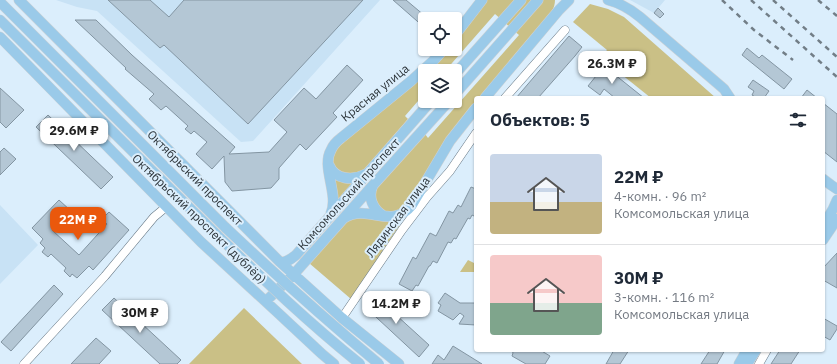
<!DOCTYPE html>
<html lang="ru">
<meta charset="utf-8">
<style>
:root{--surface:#fff;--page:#f2f2f3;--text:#1f2937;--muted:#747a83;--line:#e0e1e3;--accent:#ea580c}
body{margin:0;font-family:"IBM Plex Sans",sans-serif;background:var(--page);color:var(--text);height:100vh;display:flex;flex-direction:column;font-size:15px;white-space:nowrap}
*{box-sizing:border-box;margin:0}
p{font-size:13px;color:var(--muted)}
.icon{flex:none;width:22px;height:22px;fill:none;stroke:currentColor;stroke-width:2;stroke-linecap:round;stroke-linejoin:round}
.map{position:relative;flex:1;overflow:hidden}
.panel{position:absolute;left:474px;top:96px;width:351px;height:256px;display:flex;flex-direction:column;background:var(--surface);border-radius:4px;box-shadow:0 1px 3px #0004}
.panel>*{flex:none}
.buttons{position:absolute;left:418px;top:12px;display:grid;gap:8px}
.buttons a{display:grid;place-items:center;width:44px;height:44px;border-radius:4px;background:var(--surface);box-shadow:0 1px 3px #0004;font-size:20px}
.price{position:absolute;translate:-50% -34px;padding:0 9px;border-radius:8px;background:#fff;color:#222;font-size:13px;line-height:26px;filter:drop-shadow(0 1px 2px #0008)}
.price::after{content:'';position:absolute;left:50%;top:24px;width:12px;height:9px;margin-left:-6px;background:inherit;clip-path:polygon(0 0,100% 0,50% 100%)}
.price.active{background:var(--accent);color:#fff}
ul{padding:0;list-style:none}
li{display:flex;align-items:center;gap:12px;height:100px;padding:0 16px}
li+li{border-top:1px solid var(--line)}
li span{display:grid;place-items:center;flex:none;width:112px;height:80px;border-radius:4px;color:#555}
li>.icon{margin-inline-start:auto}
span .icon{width:48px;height:48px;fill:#fffc;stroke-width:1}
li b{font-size:17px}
h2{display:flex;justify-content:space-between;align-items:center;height:48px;padding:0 16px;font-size:17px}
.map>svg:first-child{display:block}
.built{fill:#c8e2f5}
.green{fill:#cac086}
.building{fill:#b4c7d5;stroke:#8395a2}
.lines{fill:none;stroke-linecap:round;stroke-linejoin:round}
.minor-casing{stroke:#677885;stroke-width:9}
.major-casing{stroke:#d0d2d3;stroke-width:11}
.minor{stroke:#fff;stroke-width:8}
.major{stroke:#9acae9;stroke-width:10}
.rail{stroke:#727e87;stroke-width:2.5;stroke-dasharray:5 5;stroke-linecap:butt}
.major-bridge-casing{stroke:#d0d2d3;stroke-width:11;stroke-linecap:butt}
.major-bridge{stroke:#9acae9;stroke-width:10}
.labels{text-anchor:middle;stroke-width:4;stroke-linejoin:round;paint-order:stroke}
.street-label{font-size:12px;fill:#2a3237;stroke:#dbeefc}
</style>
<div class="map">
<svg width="837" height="364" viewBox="0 0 837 364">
<rect width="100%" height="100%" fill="#dbeefc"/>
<!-- built -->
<path class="built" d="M56 0H380L253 141 241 142 97 11 77 7Z
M630 0H665L654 13Z
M0 205 38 245 0 284Z"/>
<!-- green -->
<path class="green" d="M487 0H555C555 8 551 13 546 19L479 98H476V102L462 118 408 202 399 211 386 212C375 204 374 199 377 187L425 134 428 138 519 35 495 14 445 71H429L449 49H455V41Z
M590 4 608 9 624 17 716 98H651L601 58 607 50 573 22Z
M425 75V93L405 116 408 119 375 158 362 172 343 175C330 163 330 160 339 146Z
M333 178 353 183 339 199H337Z
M356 217 397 220 399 226 351 299 309 263 346 222Z
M468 260 476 264V269L474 272H460Z
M244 308 302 364H189Z"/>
<!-- building -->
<path class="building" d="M108 0H150L169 17 184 0H363L248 124 164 45 160 48Z
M393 0H406L425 16V28Z
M658 8 664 14 660 18 654 13Z
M75 20H96L132 55 235 147 229 154 269 152 287 132 274 120 304 88 316 99 347 65 363 80 333 113 337 117 306 150 300 144 279 168V179L271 188 232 191 225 182 224 156 212 169 196 154 207 142 194 131 191 134 185 129 188 126 166 106 161 110 149 99 154 94 125 69 126 68Z
M569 36 582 47 575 56 538 98H516Z
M747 48 759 58 762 55 792 79 784 89 742 55Z
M604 66 644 98H615L604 89 600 95 588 86Z
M753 80 769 91 764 98H757L752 95 754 91 748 87Z
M0 88 24 110 6 128 0 122Z
M807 90 817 98H801Z
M823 103 837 114V162L823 151Z
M48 115 113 177 101 189 36 127Z
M4 148 16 159 0 175V152Z
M471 187 476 189V217L472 215 470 219 468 218 456 239 454 238 451 243 448 242 437 263 433 261 430 266H429L418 286 416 285 412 291 399 284 413 257 416 259 430 233 436 236 449 211 453 213 458 205 461 207Z
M59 200 71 211 52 230 79 255 107 224 102 219 109 212 129 230 93 270 89 266 77 278 72 274 70 277 64 271 66 268 51 254 48 257 42 252 45 248 40 243 43 239 32 228Z
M837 253V288L823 280V268Z
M54 285 63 294 11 351 1 342Z
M445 293 460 303H476V325L459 324 464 316 460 313 453 320 438 311 441 305 438 303Z
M373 294 429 345 419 357 363 305Z
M114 298 181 360 177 364H160L102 310Z
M823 318 837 326V329L830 340 823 336Z
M96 338 111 351 99 364H71Z
M453 346 482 364H432L438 355 444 360Z
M512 350H540L550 356 545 364H526L512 356 513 353Z
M614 350H629L620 364H606Z
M710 350H725L717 364H701Z
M780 350H800L791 364H771Z"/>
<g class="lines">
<!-- minor casing -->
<g class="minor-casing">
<path id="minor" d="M505 98 565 30
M342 318 402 230 427 197 450 171 476 133
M24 364 105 276 154 217 166 207
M759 364 767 350"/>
</g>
<!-- major casing -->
<g class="major-casing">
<path id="major" d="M19 0 280 262 342 318 399 364
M608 0C620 3 630 9 640 17L724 89 730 98
M0 2 226 228
M0 20 218 236
M455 35 482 0
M0 37 201 242 277 312 322 354 334 364
M455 74 521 0
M455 94 538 0
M485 98 559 10 569 0
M329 165C335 180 353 181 366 174
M823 179 831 185 837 189
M373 185C367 197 373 210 384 216
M331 213C339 194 321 167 331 150 333 145 337 141 341 138L411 81 433 61 444 49
M344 218C369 203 391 231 412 205L450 141 476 108
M823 226 833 209 837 200
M823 240 837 219
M280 262C286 263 291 259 296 255L431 101
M266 301 294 274 374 184 449 101
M739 364 747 350
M747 364 756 350"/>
</g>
<!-- minor -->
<use href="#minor" class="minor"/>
<!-- major -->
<use href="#major" class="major"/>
<!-- rail -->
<path class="rail" d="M722 0 754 30 793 60
M751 0 837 77
M773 0 837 57
M818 0 837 16"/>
<!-- major-bridge casing -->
<g class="major-bridge-casing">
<path id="major-bridge" d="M226 228C276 275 326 320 379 364
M218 236C264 280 310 324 360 364"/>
</g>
<!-- major-bridge -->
<use href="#major-bridge" class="major-bridge"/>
</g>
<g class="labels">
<!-- street labels -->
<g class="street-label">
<text transform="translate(375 93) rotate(-39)" y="4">Красная улица</text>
<text transform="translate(195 178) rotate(45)" y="4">Октябрьский проспект</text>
<text transform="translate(349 194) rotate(-48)" y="4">Комсомольский проспект</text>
<text transform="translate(398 217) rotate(-53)" y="4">Лядинская улица</text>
<text transform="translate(199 219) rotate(44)" y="4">Октябрьский проспект (дублёр)</text>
</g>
</g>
</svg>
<div class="buttons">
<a><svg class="icon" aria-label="locate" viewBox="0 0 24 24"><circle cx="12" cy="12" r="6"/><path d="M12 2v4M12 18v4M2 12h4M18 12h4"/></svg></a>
<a><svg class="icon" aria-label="layers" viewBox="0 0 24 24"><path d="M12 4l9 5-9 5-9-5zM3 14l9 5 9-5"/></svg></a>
</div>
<b class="price" style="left:612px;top:85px">26.3M ₽</b>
<b class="price" style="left:74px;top:152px">29.6M ₽</b>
<b class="price active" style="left:78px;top:241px">22M ₽</b>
<b class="price" style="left:396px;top:325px">14.2M ₽</b>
<b class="price" style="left:140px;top:334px">30M ₽</b>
<section class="panel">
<h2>Объектов: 5<svg class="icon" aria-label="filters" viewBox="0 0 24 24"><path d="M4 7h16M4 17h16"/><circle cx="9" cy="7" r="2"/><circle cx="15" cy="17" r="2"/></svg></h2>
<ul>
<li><span style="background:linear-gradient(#c9d6e8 60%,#c2b280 0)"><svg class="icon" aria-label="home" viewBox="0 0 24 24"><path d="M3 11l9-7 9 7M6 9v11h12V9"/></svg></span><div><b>22M ₽</b><p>4-комн. · 96 m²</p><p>Комсомольская улица</p></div></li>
<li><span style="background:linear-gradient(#f6c9c9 60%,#7fa58c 0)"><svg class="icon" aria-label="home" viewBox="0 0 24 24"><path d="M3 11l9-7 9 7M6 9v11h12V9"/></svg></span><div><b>30M ₽</b><p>3-комн. · 116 m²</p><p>Комсомольская улица</p></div></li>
</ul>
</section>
</div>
